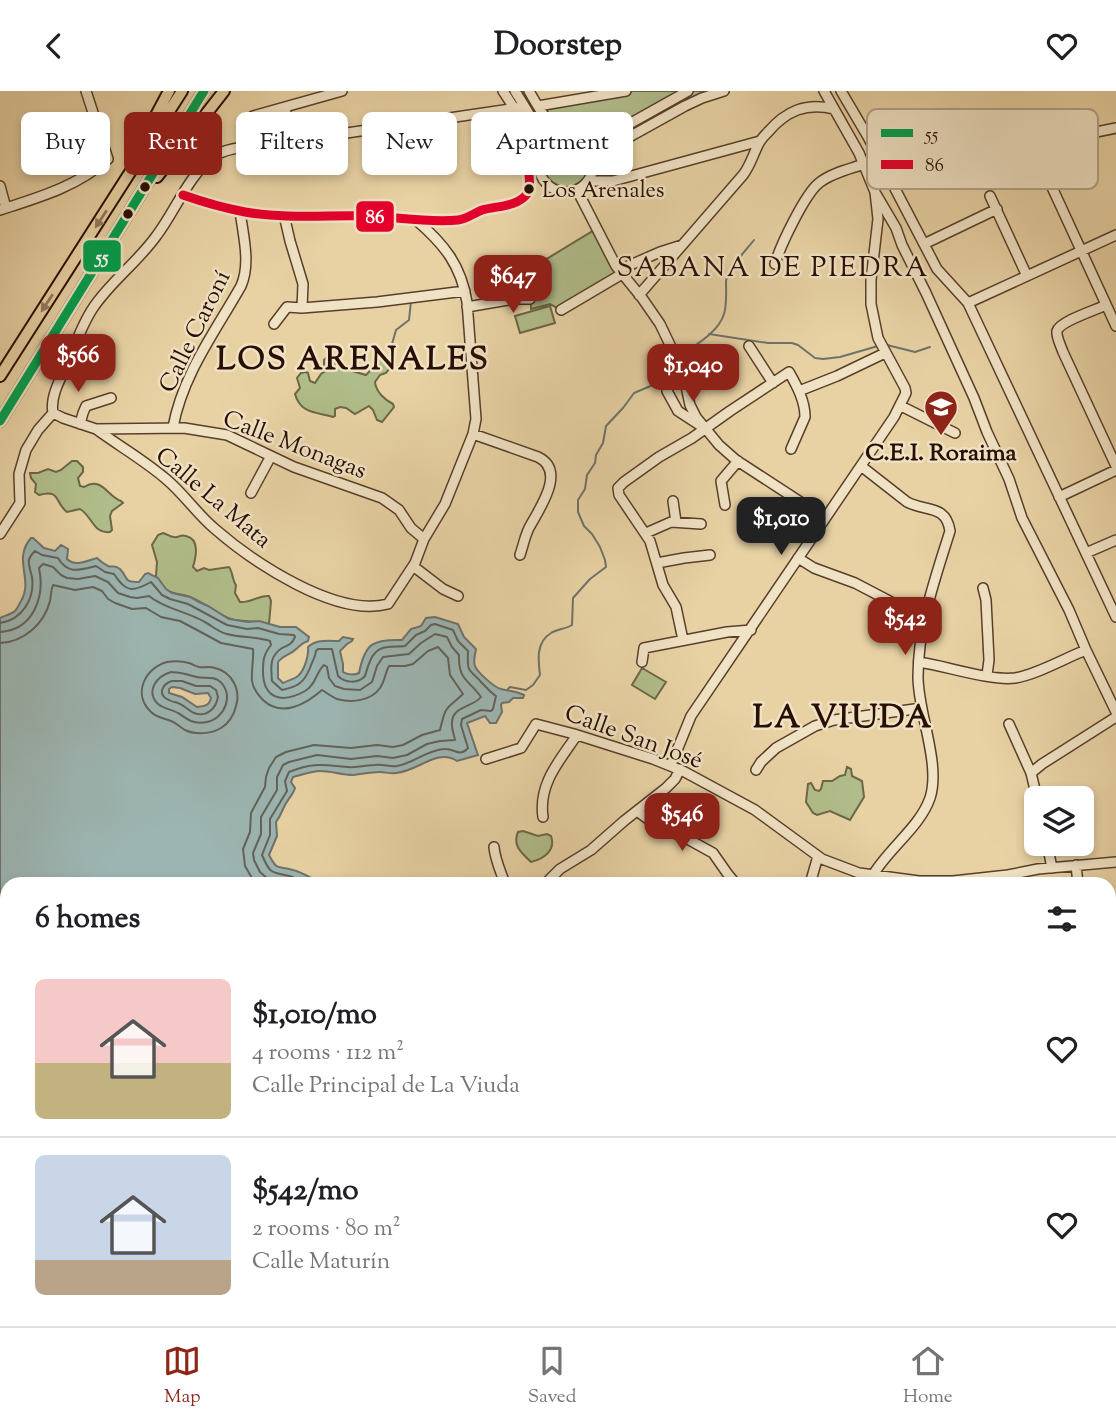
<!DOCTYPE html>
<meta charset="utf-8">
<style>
:root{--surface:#fff;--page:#f2f2f2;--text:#202124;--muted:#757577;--line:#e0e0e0;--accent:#8f2418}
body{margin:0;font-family:"Sorts Mill Goudy",serif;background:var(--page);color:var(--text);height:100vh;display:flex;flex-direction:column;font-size:26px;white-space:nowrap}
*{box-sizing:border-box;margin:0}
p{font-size:23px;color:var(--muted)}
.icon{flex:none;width:38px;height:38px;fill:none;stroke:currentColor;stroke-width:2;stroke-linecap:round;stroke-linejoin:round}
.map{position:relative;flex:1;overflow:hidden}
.details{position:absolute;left:0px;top:786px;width:1116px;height:450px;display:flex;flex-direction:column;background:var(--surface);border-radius:21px 21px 0 0;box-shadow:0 4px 10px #0003}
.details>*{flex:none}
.guide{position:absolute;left:21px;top:21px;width:700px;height:63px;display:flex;gap:14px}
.tools{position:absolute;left:1024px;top:695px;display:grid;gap:14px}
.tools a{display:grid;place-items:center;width:70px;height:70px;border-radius:10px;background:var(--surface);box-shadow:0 4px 10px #0003;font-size:35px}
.price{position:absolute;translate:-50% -60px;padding:0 16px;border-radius:14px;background:var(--accent);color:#fff;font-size:23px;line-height:46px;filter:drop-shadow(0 2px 4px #0008)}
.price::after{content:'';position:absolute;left:50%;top:42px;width:21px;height:16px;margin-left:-10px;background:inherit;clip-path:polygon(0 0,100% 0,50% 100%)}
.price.active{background:#222;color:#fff}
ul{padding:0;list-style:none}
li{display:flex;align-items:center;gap:21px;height:175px;padding:0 35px}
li+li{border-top:2px solid var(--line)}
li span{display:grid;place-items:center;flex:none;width:196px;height:140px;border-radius:10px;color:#555}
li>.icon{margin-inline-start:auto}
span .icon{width:84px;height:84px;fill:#fffc;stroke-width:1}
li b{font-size:30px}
h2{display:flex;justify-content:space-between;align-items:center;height:84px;padding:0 35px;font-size:30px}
.chip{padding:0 24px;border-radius:10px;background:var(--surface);box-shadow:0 4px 10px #0003;font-size:24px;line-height:63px}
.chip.active{background:var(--accent);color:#fff}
header{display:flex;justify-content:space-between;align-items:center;height:91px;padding:0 35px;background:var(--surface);font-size:32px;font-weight:800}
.menu{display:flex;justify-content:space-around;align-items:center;height:98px;border-top:2px solid var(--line);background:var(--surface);font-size:19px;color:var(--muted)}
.menu a{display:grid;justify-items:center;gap:4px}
.menu .active{color:var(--accent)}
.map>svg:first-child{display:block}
.green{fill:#b0bd8a;stroke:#6c6646;stroke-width:2}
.water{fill:#9cb5b2;stroke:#6e726c;stroke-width:2;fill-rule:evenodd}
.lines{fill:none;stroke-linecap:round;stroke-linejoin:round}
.shore{stroke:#62625a;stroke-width:2}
.stream{stroke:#6e726c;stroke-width:2}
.minor-casing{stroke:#583f2b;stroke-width:12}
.major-casing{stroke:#280e03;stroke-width:14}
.minor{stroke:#f0e2c4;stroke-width:9}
.major{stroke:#e8d2a4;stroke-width:10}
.bus-1-casing{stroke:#f0e2c4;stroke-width:14}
.bus-2-casing{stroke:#f0e2c4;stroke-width:14}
.bus-1{stroke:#029e4d;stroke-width:9}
.bus-2{stroke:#e4002b;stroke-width:9}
.oneway{fill:#927a5c}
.bus-dot{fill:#280e03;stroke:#f0e2c4;stroke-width:2.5}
.labels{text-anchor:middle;stroke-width:5;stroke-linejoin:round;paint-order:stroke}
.bus-label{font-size:22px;fill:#280e03;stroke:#f0e2c4;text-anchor:start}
.street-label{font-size:24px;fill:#280e03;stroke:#f0e2c4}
.poi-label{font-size:24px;font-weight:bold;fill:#280e03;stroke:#f0e2c4}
.quarter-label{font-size:28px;letter-spacing:2px;fill:#280e03;stroke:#f0e2c4}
.district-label{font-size:32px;font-weight:bold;letter-spacing:2px;fill:#280e03;stroke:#f0e2c4}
.key{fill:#f0e2c4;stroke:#b4a28a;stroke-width:2}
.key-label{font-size:19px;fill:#280e03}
.line-badge{stroke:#f0e2c4;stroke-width:2.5}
.badge-label{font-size:19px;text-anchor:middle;font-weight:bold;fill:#fff}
</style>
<header><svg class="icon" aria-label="back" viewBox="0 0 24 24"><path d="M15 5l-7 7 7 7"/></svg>Doorstep<svg class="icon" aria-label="heart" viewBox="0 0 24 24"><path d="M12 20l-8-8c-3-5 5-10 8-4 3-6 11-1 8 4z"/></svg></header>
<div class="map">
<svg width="1116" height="1235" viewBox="0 0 1116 1235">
<rect width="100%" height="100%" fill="#e8d2a4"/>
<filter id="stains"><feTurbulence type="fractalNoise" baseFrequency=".00286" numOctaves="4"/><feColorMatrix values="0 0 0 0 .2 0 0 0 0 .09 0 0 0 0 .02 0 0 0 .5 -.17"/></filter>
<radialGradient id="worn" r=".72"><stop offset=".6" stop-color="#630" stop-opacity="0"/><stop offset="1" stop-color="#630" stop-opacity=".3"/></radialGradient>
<!-- green -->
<path class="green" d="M515 0H529L538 15 626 0H724L622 50 593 80 586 93 577 99 568 102 553 99 542 88 538 74 540 53Z
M596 138 621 183 561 219 550 213 531 218 530 178Z
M550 215 555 232 520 242 515 225Z
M377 266H386L390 272V277L386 282 380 284 375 291C376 301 385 309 393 313L394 316 382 331 377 329 373 319 369 315 355 323 346 317 340 316 335 318V325L333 326C315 321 300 322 295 303L300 297 297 287 301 282 306 281 308 282 310 290 315 292 321 283 327 279 324 274V269L326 267H329L339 276 366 284 369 281Z
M72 370H77L83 376V381L78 387 80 395 84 396C102 385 107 405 121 410L123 412 112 420 110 425 112 439 110 441C93 443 93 426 80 418L67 421C54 411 61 398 39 404L35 401 36 393 31 387 30 382H38L48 378 56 381 61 379Z
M163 442C167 443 170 446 174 446 181 447 179 443 186 445 200 448 196 466 193 476L197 480 204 477 209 479 229 476C233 481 232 489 236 494L235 502 240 511C252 512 258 504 269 505L271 510 269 533C256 529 244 532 231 528 217 524 202 509 187 505 180 503 171 503 165 498 161 495 159 489 156 485L157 471 152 454 158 444Z
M642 577 666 591 655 608 632 594Z
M847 676 851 678 852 685 862 690 864 706 850 729 830 720 817 724 813 722 806 711 808 693 811 692 815 699 819 700 821 698 823 690H832L840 685 845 684Z
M523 740 538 745 547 743 551 745C556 759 544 768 531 771 522 762 512 755 518 741Z"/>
<!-- water -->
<path class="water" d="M31 447H33L44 457 55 460 61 454 68 458 67 468C75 476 87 470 97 467 100 470 104 473 108 475 114 477 114 473 120 478 129 487 122 491 139 491L145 483 148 482 158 487 166 498 172 502 190 506 199 511 208 515 229 528 248 531 259 530 280 536H296L309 546 308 550C301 552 300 555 295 559 290 564 283 564 278 571V587L283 592C288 589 296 588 299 584 305 578 309 563 308 556 317 548 328 550 339 550L343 546 353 548 352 550 347 553 340 560 343 573V581C347 584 355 584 359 582 365 552 373 548 402 549L411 538 421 535 426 527 435 526 458 533 464 546 476 558C475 563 473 570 475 575 477 581 495 597 501 598 509 600 516 600 524 604L523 607H513L509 611 502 612 501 614 502 621 496 632H490L485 625 467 632 478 664 457 670C437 657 419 680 396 682 391 683 385 681 380 681 371 681 362 683 353 684 342 684 331 680 320 680 311 680 302 684 293 686L291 691 295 697C293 704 287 709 284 716 281 722 280 726 276 731L277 745 269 764C278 781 277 774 293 779 302 781 312 788 321 792L325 793H7V1045L0 1043V527C4 525 12 523 15 520 18 517 19 513 21 510 34 488 12 469 31 447ZM172 596 180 597 195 603 208 602 211 607C209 615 205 615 197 616L182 606 169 602V598Z
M7 1152V1228L759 1229 758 1235H0V1154Z"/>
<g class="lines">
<!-- shore -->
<path class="shore" d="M0 532C22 529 35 508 32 486 31 481 28 474 29 469 30 465 33 462 35 460L42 464 58 467C68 484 80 479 96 475L105 481 114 483C126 502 133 501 151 491L162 504 170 508 188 513 227 534 247 538 258 537 279 543 294 544 295 546C292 553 289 554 282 557 269 565 271 577 272 590L282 599C297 596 304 592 310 577 312 570 315 568 316 560L318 558H332L338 585C345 592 358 593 365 585 369 572 372 557 388 556 394 555 399 556 405 555L416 544 425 540 431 534 435 533 453 539 458 550 468 560C467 584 469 577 482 592 487 597 490 601 496 605L493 618 491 620 481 619 462 628 461 634 468 657C459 667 455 657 444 658 427 659 414 672 397 675 390 676 383 673 375 674 367 674 357 677 348 676 324 674 312 671 289 681L285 690 287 700 270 728V744L262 764C270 783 271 781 289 785 295 786 300 790 306 793
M0 541C34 539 45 505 39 477L43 473 53 476 61 484 67 487 78 488 95 485 108 491 118 502 130 506 137 507 149 505C165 518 185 520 203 530 211 534 218 541 227 543 241 547 256 545 270 550L271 554C264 563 263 568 263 580 263 608 282 613 305 600 316 594 316 581 324 574L327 576 329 587 335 595 344 598 360 599 372 591 377 575 383 566 409 563 421 552 435 543 447 546 452 556 459 564C458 589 469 589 481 606 473 616 453 615 452 631 451 637 454 643 455 649L440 650 427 653 407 664 393 667 377 665 351 668 317 664 289 671 283 674 277 686V699L261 726V743L253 762 254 769 260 781 270 790 276 793
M0 552C24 551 44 533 50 510 51 504 51 499 53 494L75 499 93 496 102 500 108 508 115 512 132 518 146 517 161 526 180 530 197 539 221 552 253 558C254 567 251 580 252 590 253 598 258 604 263 609 282 627 306 613 322 599 327 602 332 606 337 608 352 612 371 610 380 597 385 590 385 582 389 575H405L413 573 428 560 438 556 448 567 450 584 463 603C446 619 446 613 440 639L422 644 403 654 393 656 377 654 351 657 314 654 286 661 276 666 269 677 266 686 265 696 251 722 250 741 243 758 245 775 252 787 257 793
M167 571C174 570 182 570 189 572 192 573 195 575 199 576 204 577 209 575 215 577 232 581 241 599 236 615 234 624 229 632 221 637 211 643 195 644 185 639 180 636 176 632 171 630 164 627 157 627 151 621 132 603 145 577 167 571Z
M171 581C184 581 186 584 197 586 204 588 211 585 218 589 235 601 226 627 207 631 202 632 196 632 191 630 186 628 182 624 178 622 171 618 164 618 158 613 145 600 157 585 171 581Z
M172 590H182L196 595H210L216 599 218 606C216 617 207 627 194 622 189 620 185 615 180 613 175 610 174 612 169 609 157 604 162 593 172 590Z"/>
<!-- stream -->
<path class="stream" d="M709 243 768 252H792L798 254 815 267 823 268 840 266 878 255
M392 253 396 239 409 229 411 210
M887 254 915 261 930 256
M680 265C695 254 718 242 724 223 727 214 726 200 726 190 728 178 746 159 754 149
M508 598 510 596 526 599 533 594 540 584C538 569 536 551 551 542 557 538 566 538 572 534L573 507 590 488 606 476 605 469 600 456 592 443 584 435 578 421V409L585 398 587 384 595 372 596 364 603 352 606 335 623 317 634 302 660 291 673 270
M1110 850 1116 851
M1110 1083 1116 1081"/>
<!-- minor casing -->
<g class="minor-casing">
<path id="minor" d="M503 0 514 17
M515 0C527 20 542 38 540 62
M529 0C540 19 548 35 568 46
M841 0 868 46 937 178 968 212 1116 526
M538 15 626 0
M285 16 291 50
M253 25 342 0
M539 74a27 27 0 1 1 54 0a27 27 0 1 1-54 0Z
M577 49H594L606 46 688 0
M1033 55 1116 235
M593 79 603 65 622 50 685 15 702 7 724 0
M888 84 1116 37
M589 90H613L760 50
M0 95 6 117
M577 99 616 175 642 207 660 233 683 281 690 314 696 326 719 354 736 369 825 427
M876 103 896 137 902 154 926 202 974 307 987 341 1009 388 1022 427 1069 519 1086 559 1116 621
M183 104C203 111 224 117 245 121 285 128 327 124 367 125 397 126 428 132 458 129 467 128 474 122 482 119 496 115 517 116 527 103 532 95 528 86 529 77L533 74H538
M990 105 1027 185
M0 119C40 106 76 96 108 68L86 0
M284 124 290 150 303 193 302 217
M924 153 997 118
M775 173C780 155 805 103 819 92 831 82 850 78 864 73
M619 179 660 161 682 154
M639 204 743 84C750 75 753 64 758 54 760 49 764 45 768 41 786 20 806 11 834 18
M968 212 1116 144
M1106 214C1096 219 1060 230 1057 240 1056 246 1061 255 1063 261L1116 375
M467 216 514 208H530
M561 219 622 183
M274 233 287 216 302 217 377 211 465 200
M749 255 773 292
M667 300 678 320 701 335
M799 300 837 285 885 262
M901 315 955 342
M53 322C50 307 59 290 66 276 74 257 81 235 93 217 111 190 138 171 157 144 175 120 189 84 213 66 227 56 249 56 265 54L524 16
M53 322 63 327 96 338 184 337 227 344 294 376 382 407 399 419 411 437 424 448
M80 333 83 322 86 315 111 307
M173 336C183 283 215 241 241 195 251 172 243 144 240 120
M96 338C119 355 144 369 166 388 184 403 197 423 215 438 253 471 336 527 388 513L415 472 424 448 445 413 473 343 476 328 467 211C461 174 444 153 416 129
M473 343 538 366C567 380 539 418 529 437 525 445 523 455 520 464
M861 375 907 411C926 421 946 413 950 440 935 488 918 535 918 586 918 622 941 673 930 707 920 736 888 758 873 784
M251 402 271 365
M1059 406 1116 379
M673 410 676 431
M725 414 721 390 738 370
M646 442 671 431 701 433
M0 443 20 412 19 383 26 359 38 339 53 322
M1086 462 1116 449
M798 467 814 477 855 492 899 515 926 526
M657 472 684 467 710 464
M413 475 443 498 458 505
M983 497 986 509 989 569 987 584
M683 549 676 516 663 494 650 450 619 404 618 397 624 391 659 366 692 347 730 320 789 281C797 295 805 310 805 326L791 358
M642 571 644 557 727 541 751 539
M919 571C946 575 990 590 1015 587 1036 584 1065 567 1086 559
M1009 633 1031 682
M486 668 521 657 536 633 574 643 653 668 683 680 755 719 822 768 859 782 919 790H953L1008 784 1038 778 1116 771
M671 674 691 625 894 326 906 302 905 297 878 247 871 213V189L878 128 875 101 859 62 824 0
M756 679 761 671 776 657 815 635 834 629 922 617
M1037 707 1031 682 1042 673 1116 626
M637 720 657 735 684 746 713 762 727 782 736 793
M543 726C538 693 560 669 577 644
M1047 752 1052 777
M494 756C495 769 501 781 505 793
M1076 774 1078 793
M545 793 560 778 591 759 624 730 666 697 675 688 680 678
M810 793 818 765
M1110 916 1116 915
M1110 1006 1116 1005"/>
</g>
<!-- major casing -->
<g class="major-casing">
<path id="major" d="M144 47 169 0
M157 86 224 0
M0 285 182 0
M0 330 204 0"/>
</g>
<!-- minor -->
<use href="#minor" class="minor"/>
<!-- major -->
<use href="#major" class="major"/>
<!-- bus-1 casing -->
<g class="bus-1-casing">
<path id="bus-1" d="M0 330 204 0"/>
</g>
<!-- bus-2 casing -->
<g class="bus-2-casing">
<path id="bus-2" d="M183 104C203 111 224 117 245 121 285 128 327 124 367 125 397 126 428 132 458 129 467 128 474 122 482 119 496 115 517 116 527 103 532 95 528 86 529 77L533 74H538"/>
</g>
<!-- bus-1 -->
<use href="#bus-1" class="bus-1"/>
<!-- bus-2 -->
<use href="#bus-2" class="bus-2"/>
</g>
<!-- one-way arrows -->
<defs><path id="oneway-solid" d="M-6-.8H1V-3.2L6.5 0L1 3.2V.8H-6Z" transform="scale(1.75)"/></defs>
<g class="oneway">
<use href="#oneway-solid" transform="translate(101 128) rotate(123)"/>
<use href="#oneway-solid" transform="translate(47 212) rotate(123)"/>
</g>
<!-- icons -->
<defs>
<g id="school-pin" transform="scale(1.75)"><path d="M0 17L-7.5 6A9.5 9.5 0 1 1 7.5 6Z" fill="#8f2418" stroke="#f0e2c4"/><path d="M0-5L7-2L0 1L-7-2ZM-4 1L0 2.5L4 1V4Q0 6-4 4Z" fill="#fff"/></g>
</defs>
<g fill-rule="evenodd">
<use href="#school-pin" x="941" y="316"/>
</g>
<!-- markers -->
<g class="bus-dot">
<circle cx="145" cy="96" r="6"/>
<circle cx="529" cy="98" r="6"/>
<circle cx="128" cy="123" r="6"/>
</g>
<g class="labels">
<!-- bus labels -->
<g class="bus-label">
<text x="542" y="106">Los Arenales</text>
</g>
<!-- street labels -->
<g class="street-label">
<text transform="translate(194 240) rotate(-64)" y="8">Calle Caroní</text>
<text transform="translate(295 353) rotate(21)" y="8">Calle Monagas</text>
<text transform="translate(214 406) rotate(40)" y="8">Calle La Mata</text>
<text transform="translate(634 645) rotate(20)" y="8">Calle San José</text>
</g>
<!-- poi labels -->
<g class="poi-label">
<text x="941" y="369">C.E.I. Roraima</text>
</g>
<!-- quarter labels -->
<g class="quarter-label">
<text x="773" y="185">SABANA DE PIEDRA</text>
</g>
<!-- district labels -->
<g class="district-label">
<text x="353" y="278">LOS ARENALES</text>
<text x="843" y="636">LA VIUDA</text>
</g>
</g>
<!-- legend -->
<rect x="867" y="18" width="231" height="80" rx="10" class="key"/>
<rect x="881" y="38" width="32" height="8" fill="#029e4d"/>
<rect x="881" y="69" width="32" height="9" fill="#e4002b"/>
<g class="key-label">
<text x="925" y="49">55</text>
<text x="925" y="80">86</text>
</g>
<g class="line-badge">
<rect x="355" y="109" width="40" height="33" rx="7" fill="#e4002b"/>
<rect x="82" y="148" width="40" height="34" rx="7" fill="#029e4d"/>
</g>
<g class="badge-label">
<text x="375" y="132">86</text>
<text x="102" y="172">55</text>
</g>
<rect width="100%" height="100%" filter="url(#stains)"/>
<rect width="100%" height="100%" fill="url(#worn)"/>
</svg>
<div class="tools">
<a><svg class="icon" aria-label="layers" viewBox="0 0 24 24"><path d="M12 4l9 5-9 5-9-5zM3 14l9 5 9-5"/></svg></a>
</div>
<b class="price" style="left:513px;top:224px">$647</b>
<b class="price" style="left:78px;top:303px">$566</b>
<b class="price" style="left:693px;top:313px">$1,040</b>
<b class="price active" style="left:781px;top:466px">$1,010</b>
<b class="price" style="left:905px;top:566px">$542</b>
<b class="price" style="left:682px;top:762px">$546</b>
<div class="guide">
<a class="chip">Buy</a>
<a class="chip active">Rent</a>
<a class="chip">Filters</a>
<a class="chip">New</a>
<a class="chip">Apartment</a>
</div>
<section class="details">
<h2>6 homes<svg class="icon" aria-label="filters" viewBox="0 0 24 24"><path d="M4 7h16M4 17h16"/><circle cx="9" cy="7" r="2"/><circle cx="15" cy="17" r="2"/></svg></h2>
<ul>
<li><span style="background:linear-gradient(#f6c9c9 60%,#c2b280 0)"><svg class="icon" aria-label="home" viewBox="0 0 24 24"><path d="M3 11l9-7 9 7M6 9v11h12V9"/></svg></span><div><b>$1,010/mo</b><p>4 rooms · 112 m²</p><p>Calle Principal de La Viuda</p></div><svg class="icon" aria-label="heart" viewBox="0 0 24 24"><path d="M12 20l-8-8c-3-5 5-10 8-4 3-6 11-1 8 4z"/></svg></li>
<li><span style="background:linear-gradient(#c9d6e8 75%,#b9a48a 0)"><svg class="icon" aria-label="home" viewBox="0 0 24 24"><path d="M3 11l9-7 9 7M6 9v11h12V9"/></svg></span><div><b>$542/mo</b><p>2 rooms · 80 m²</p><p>Calle Maturín</p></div><svg class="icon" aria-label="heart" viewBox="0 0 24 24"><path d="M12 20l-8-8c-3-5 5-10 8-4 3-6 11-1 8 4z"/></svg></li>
</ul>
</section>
</div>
<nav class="menu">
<a class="active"><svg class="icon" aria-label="map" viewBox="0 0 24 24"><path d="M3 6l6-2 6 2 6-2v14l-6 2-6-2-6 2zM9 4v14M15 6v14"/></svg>Map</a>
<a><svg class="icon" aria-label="saved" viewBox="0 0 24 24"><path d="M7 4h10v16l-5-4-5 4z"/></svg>Saved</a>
<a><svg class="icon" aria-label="home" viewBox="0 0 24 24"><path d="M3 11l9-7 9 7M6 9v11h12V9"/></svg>Home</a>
</nav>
